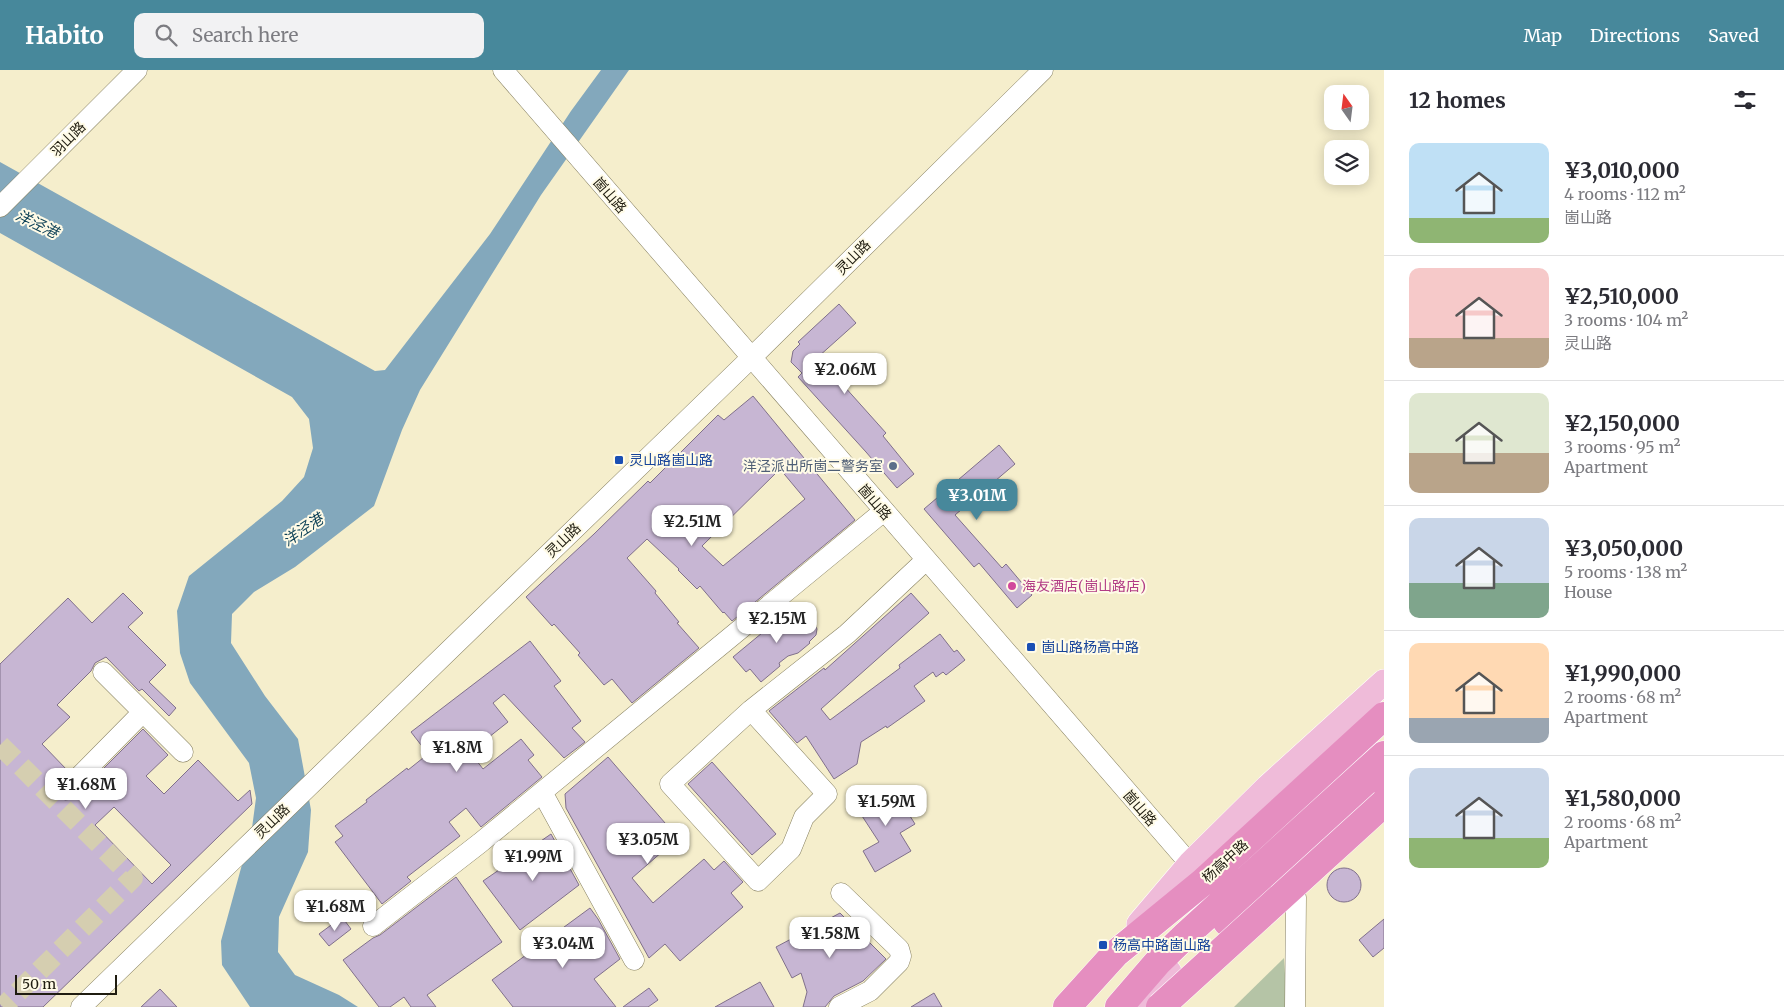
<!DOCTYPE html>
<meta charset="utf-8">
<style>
:root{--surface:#fff;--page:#f2f2f3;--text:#2b2b33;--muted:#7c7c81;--line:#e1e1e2;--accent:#47889b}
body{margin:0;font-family:Merriweather,"Noto Sans SC",serif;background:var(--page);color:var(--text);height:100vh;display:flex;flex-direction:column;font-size:19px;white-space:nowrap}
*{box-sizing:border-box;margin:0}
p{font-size:16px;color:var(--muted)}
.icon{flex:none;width:28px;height:28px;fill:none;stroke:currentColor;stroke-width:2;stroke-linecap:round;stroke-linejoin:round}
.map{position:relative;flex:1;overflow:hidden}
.details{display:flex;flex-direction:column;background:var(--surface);width:400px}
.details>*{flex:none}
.needle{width:32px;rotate:346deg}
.tools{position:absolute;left:1324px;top:15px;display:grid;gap:10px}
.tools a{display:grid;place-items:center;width:45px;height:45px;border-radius:10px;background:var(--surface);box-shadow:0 2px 12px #0003;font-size:25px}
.scale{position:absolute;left:15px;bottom:12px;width:102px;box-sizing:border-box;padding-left:5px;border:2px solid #1f1c10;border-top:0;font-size:14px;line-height:18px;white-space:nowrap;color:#1f1c10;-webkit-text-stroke:4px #fffbe7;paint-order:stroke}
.price{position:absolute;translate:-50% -42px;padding:0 11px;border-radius:10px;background:#fff;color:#222;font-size:16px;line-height:32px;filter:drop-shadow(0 1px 2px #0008)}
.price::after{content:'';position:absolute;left:50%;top:30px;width:15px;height:11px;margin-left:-8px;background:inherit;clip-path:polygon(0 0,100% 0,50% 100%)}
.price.current{background:var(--accent);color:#fff}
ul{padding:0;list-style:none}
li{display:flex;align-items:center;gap:15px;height:125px;padding:0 25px}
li+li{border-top:1px solid var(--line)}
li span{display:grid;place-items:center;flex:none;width:140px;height:100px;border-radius:10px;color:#555}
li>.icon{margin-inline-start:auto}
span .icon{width:60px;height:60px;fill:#fffc;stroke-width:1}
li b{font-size:21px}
h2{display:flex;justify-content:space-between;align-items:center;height:60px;padding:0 25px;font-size:21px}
header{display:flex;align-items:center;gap:30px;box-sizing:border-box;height:70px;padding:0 25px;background:var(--accent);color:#fff}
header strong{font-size:24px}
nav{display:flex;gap:28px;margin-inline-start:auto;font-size:18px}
.search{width:350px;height:45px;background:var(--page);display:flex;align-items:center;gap:12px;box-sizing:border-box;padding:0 18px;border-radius:10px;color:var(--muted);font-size:19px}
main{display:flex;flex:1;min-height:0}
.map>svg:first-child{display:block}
.green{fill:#b5c4a6}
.water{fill:#83a8bc}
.building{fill:#c7b6d3;stroke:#80708b;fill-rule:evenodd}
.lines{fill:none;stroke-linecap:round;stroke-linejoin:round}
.minor-tunnel{stroke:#d5ceb0;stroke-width:20;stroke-dasharray:20 10;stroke-linecap:butt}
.minor-casing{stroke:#878061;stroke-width:21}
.major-casing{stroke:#fff;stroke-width:26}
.highway-casing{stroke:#fff;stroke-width:29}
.minor{stroke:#fff;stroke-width:20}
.major{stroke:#efbbd9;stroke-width:25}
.highway{stroke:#e58ec0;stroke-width:28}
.highway-bridge-casing{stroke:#fff;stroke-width:29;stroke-linecap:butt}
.highway-bridge{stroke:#e58ec0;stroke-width:28}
.transit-dot{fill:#1a4fb4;stroke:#fffbe7;stroke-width:2}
.service-dot{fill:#5c6f8a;stroke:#fffbe7;stroke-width:2}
.hotel-dot{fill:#d1479c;stroke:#fffbe7;stroke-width:2}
.labels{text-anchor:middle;stroke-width:4;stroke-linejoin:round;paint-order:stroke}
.street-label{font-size:14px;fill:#1f1c10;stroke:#fffbe7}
.transit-label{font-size:14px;fill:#164399;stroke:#fffbe7;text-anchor:start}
.service-label{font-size:14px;fill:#4e5e75;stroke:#fffbe7;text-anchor:end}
.hotel-label{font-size:14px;fill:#b23c85;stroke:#fffbe7;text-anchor:start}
.water-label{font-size:15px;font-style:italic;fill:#0b3f55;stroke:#fffbe7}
</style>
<header>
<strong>Habito</strong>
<div class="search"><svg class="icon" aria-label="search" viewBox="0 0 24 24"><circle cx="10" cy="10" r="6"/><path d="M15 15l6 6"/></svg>Search here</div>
<nav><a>Map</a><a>Directions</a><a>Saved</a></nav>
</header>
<main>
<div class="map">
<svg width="1384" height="937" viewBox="0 0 1384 937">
<rect width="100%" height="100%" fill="#f5eecc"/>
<!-- green -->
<path class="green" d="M1284 888 1287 937H1234Z"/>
<!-- water -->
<path class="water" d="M601 0H629L541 125 420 320 402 360 374 436 295 497 254 522 232 544 231 573 265 626 298 669 311 740 308 782 279 847 278 882 295 905 339 925 358 937H250L222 895 221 871 252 758 256 728 249 693 190 613 180 583 177 541 189 506 282 431 304 407 313 378 309 349 292 327 0 163V92L375 301 385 300 490 164 571 41Z"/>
<!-- building -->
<path class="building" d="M839 234 856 253 818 287 886 363 883 366 914 404 897 418 866 382 798 307 802 303 791 292 793 281 800 274 798 272Z
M753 326 855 450 732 551 724 542 723 543 700 516 697 519 678 500 679 499 647 469 627 488 656 521 655 523 679 552 677 553 699 578 632 633 612 609 604 615 578 585 580 583 554 554 552 556 526 527 594 464 648 411 650 413 718 345 724 350ZM780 399 805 429 723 496 702 476Z
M999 375 1015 394 955 445 1002 498 1006 494 1032 525 1017 538 979 493 974 497 924 439Z
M123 523 143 543 128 557 166 595 149 612 176 638 169 646 142 619 139 621 106 587 95 593 91 601 57 635 70 647 42 674 68 701 57 715 56 721 59 726 65 730 72 729 76 726 143 659 168 685 146 706 164 724 198 690 238 731 250 720 252 734 43 937H0V594L68 528 92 553ZM114 737 171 795 152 814 95 755Z
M911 523 929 543 821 639 830 650 900 598 899 595 940 564 954 582 957 580 965 590 946 605 943 602 936 607 933 602 914 616 925 631 887 658 886 656 861 672 857 694 834 709 806 666 797 673 769 641 824 598 825 600Z
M797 534 816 557 817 559 816 565 809 572 810 573 798 583 788 586 779 593 780 596 761 612 750 599 746 602 733 587Z
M530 571 561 611 554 616 581 651 572 658 585 672 564 688 504 624 493 633 508 652 470 682 483 699 521 669 534 685 528 690 542 707 481 757 466 738 449 752 460 766 407 807 411 811 382 834 335 772 343 766 335 756 367 732 366 730 407 698 408 700 428 684 411 662Z
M608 687 678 768 632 808 653 833 704 789 714 800 724 791 743 812 731 823 743 837 680 891 665 874 649 888 566 738 565 724Z
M712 692 776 764 752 785 688 714Z
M863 717 878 738 880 736 882 739 908 724 918 742 910 746 915 754 900 763 911 781 875 802 863 781 879 772 849 726Z
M551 764 579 815 520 860 483 811Z
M1327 815a17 17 0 1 1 34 0a17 17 0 1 1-34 0Z
M456 807 502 872 427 925 436 937H411L404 927 390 937H379L343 890 373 868 380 865Z
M590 838 598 849 620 889 594 909 616 937H513L492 910Z
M840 843 886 889 863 911 834 926 825 937H803L807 922 801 903 792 908 776 877Z
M342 847 351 859 329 876 319 864Z
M1384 849V878L1373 887 1359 870Z
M760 912 774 937H715Z
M649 918 658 930 648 937H623Z
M160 919 177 937H141Z
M934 923 942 937H911Z"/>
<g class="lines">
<!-- minor-tunnel -->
<path class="minor-tunnel" d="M0 675 133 808 3 937"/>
<!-- minor casing -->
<g class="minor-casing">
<path id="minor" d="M503 0 1190 794
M0 137 137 0
M751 640 827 724 804 747 791 779 758 811 670 714 751 640 847 564 926 490
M143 642 183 682
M68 718 143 642 103 602
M542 722 634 890
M1281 812 1296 827 1295 937
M373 856 480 773 884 441
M81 937 751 288 1043 0
M839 937 870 921 899 892 901 886 899 879 841 823"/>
</g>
<!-- major casing -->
<g class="major-casing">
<path id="major" d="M1139 854 1190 794 1268 717 1384 612
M1135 937 1169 902"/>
</g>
<!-- highway casing -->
<g class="highway-casing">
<path id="highway" d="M1227 852 1384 716
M1067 937 1115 884 1203 812 1384 646
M1119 937 1157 893 1186 865 1384 685"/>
</g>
<!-- minor -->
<use href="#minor" class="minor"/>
<!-- major -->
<use href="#major" class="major"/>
<!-- highway -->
<use href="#highway" class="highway"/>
<!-- highway-bridge casing -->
<g class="highway-bridge-casing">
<path id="highway-bridge" d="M1160 937 1384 733"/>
</g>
<!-- highway-bridge -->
<use href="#highway-bridge" class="highway-bridge"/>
</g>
<!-- markers -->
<g class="transit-dot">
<rect x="614" y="385" width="10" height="10" rx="2.5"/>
<rect x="1026" y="572" width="10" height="10" rx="2.5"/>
<rect x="1098" y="870" width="10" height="10" rx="2.5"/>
</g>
<circle class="service-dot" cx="893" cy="396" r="5"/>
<circle class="hotel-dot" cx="1012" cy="516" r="5"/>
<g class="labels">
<!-- street labels -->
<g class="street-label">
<text transform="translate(68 69) rotate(-45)" y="5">羽山路</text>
<text transform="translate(610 125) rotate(49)" y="5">崮山路</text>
<text transform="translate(853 187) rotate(-45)" y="5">灵山路</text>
<text transform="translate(875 432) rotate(49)" y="5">崮山路</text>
<text transform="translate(563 470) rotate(-44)" y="5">灵山路</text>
<text transform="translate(1140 738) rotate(49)" y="5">崮山路</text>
<text transform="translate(272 751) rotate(-44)" y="5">灵山路</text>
<text transform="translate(1225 791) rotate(-42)" y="5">杨高中路</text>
</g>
<!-- transit labels -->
<g class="transit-label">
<text x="629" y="395">灵山路崮山路</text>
<text x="1041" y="582">崮山路杨高中路</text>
<text x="1113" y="880">杨高中路崮山路</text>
</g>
<!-- service labels -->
<g class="service-label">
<text x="883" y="401">洋泾派出所崮二警务室</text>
</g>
<!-- hotel labels -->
<g class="hotel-label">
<text x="1022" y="521">海友酒店(崮山路店)</text>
</g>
<!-- water labels -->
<g class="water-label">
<text transform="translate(37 154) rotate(26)" y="5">洋泾港</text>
<text transform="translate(303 460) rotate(-34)" y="5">洋泾港</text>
</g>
</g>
</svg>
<div class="tools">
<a><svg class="needle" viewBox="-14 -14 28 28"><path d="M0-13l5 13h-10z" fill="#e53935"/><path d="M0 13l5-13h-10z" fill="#7c7c81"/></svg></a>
<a><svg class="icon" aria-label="layers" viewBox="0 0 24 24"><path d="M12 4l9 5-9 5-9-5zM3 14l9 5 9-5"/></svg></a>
</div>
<div class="scale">50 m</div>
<b class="price" style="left:845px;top:325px">¥2.06M</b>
<b class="price current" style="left:977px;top:451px">¥3.01M</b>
<b class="price" style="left:692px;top:477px">¥2.51M</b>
<b class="price" style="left:777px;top:574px">¥2.15M</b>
<b class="price" style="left:457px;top:703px">¥1.8M</b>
<b class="price" style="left:86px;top:740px">¥1.68M</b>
<b class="price" style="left:886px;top:757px">¥1.59M</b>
<b class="price" style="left:648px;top:795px">¥3.05M</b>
<b class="price" style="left:533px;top:812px">¥1.99M</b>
<b class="price" style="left:335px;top:862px">¥1.68M</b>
<b class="price" style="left:830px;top:889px">¥1.58M</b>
<b class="price" style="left:563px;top:899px">¥3.04M</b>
</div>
<section class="details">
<h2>12 homes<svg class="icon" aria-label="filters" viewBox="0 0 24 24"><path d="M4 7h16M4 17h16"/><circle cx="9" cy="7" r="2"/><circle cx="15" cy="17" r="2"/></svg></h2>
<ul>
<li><span style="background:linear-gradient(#bfe0f5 75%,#8fb573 0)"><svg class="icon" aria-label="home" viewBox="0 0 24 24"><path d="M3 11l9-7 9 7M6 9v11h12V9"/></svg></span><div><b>¥3,010,000</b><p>4 rooms · 112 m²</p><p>崮山路</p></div></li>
<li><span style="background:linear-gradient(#f6c9c9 70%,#b9a48a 0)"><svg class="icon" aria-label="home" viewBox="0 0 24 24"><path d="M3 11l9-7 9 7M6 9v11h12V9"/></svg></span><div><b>¥2,510,000</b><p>3 rooms · 104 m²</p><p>灵山路</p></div></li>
<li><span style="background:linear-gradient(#dfe7d0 60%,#b9a48a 0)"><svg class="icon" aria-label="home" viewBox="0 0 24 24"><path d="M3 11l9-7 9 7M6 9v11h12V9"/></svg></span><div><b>¥2,150,000</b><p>3 rooms · 95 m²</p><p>Apartment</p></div></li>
<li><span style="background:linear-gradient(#c9d6e8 65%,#7fa58c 0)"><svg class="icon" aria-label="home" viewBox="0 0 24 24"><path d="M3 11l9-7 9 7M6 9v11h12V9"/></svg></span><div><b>¥3,050,000</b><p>5 rooms · 138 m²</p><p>House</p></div></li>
<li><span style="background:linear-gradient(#ffd9b3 75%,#9aa5b1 0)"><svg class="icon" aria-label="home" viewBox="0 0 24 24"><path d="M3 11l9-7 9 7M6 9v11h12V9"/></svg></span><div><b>¥1,990,000</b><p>2 rooms · 68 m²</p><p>Apartment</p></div></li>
<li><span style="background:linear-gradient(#c9d6e8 70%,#8fb573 0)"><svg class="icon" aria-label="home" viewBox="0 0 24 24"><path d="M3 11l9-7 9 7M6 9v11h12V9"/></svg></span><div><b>¥1,580,000</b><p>2 rooms · 68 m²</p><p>Apartment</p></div></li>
</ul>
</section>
</main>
